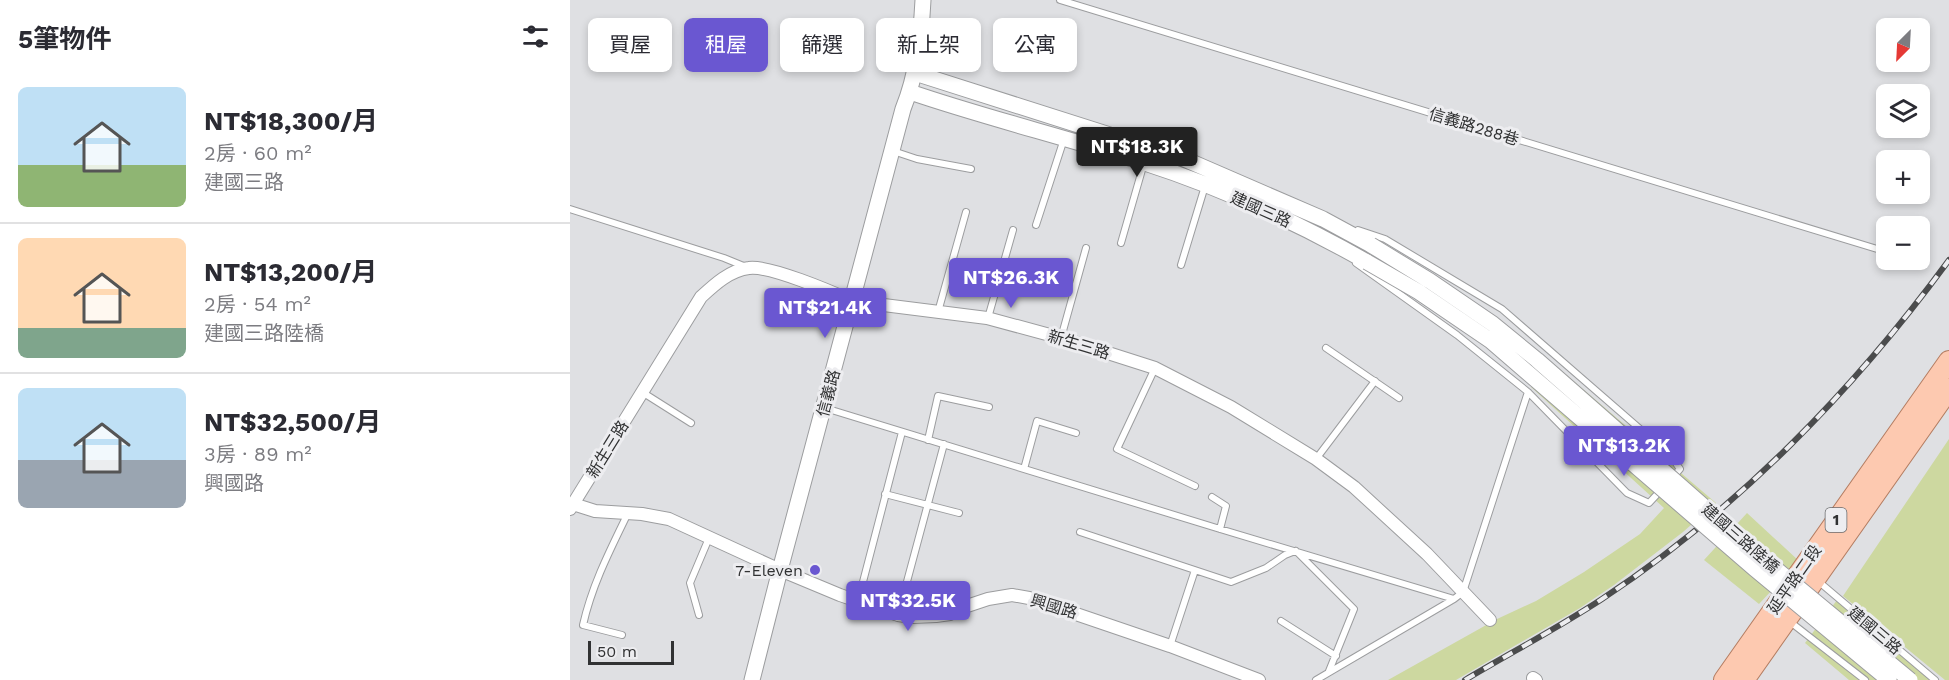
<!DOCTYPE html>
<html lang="zh-TW">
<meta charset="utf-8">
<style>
:root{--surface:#fff;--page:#f2f2f3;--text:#2b2b33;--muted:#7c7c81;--line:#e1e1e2;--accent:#6a57d1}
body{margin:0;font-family:"Work Sans","Noto Sans TC",sans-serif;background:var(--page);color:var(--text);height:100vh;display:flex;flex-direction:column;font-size:22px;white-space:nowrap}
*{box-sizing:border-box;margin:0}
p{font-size:20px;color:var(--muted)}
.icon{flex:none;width:33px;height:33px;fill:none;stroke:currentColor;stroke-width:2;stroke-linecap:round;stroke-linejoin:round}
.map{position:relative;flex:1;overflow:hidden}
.side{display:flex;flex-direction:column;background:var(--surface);width:570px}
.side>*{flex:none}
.guide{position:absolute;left:18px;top:18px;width:570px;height:54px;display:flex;gap:12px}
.needle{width:39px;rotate:204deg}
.tools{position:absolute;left:1306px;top:18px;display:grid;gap:12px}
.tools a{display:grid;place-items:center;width:54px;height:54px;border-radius:9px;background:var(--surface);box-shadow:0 3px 9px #0003;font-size:30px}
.scale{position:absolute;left:18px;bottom:15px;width:86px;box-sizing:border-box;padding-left:6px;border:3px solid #313233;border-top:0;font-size:16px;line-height:21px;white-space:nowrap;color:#313233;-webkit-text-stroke:4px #ededf0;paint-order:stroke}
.price{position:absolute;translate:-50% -51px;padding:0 14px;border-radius:6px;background:var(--accent);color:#fff;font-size:20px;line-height:39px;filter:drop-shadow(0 2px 3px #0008)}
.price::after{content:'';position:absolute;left:50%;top:36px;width:18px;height:14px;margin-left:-9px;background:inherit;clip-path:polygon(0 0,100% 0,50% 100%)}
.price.current{background:#222;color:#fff}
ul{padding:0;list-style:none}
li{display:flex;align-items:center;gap:18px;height:150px;padding:0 18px}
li+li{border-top:2px solid var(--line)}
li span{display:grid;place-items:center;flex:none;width:168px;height:120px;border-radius:9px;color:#555}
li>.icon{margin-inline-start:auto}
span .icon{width:72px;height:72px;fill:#fffc;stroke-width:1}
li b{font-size:26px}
h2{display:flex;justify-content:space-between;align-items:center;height:72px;padding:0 18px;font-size:26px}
.chip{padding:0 21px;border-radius:9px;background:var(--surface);box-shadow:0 3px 9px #0003;font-size:21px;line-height:54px}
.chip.current{background:var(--accent);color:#fff}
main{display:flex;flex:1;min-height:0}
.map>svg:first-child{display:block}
.green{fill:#cdd8a0}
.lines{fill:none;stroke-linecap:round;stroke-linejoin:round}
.service-casing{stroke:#9c9d9f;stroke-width:8}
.minor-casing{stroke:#9c9d9f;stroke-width:14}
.tertiary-casing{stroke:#9c9d9f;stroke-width:17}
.primary-casing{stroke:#b47d62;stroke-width:22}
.service{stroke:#fff;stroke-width:6}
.minor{stroke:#fff;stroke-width:12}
.tertiary{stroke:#fff;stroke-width:15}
.primary{stroke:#fdc9b0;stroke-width:20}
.rail-casing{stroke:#4b4c4d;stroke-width:6}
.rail{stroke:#ededf0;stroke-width:4;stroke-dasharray:11;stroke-linecap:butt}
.tertiary-bridge-casing{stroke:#9c9d9f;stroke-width:17;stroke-linecap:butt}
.tertiary-bridge{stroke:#fff;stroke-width:15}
.poi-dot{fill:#6a57d1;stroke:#ededf0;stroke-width:2}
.labels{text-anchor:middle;stroke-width:6;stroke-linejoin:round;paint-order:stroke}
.shield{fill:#ededf0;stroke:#696a6c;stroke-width:1.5}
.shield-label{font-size:15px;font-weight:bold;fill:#313233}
.street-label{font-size:16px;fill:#313233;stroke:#ededf0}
.poi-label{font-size:16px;fill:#313233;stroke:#ededf0;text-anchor:end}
</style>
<main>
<section class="side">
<h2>5筆物件<svg class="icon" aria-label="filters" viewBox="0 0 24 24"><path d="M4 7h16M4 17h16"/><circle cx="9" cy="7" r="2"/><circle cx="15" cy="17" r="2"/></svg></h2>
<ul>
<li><span style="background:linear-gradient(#bfe0f5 65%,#8fb573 0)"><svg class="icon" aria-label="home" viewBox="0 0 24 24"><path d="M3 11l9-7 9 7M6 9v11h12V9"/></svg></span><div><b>NT$18,300/月</b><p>2房 · 60 m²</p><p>建國三路</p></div></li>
<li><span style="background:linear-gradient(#ffd9b3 75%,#7fa58c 0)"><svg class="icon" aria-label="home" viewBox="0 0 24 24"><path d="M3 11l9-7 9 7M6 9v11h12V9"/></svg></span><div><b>NT$13,200/月</b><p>2房 · 54 m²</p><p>建國三路陸橋</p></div></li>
<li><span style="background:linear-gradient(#bfe0f5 60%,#9aa5b1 0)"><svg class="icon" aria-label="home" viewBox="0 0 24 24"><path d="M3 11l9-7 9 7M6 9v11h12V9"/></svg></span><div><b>NT$32,500/月</b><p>3房 · 89 m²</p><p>興國路</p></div></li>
</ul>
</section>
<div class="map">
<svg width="1379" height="680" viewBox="0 0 1379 680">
<rect width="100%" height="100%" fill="#dfe0e3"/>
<!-- green -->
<path class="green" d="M979 360 1146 503 1113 532 1044 585 1010 608 886 680H818L927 619 966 601 1014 572 1070 534 1094 508 961 387Z
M1379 439V680H1375L1273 596Z
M1177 513 1229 561 1189 604 1134 560Z
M1267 600 1364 680H1279L1235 643Z"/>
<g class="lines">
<!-- service casing -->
<g class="service-casing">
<path id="service" d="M490 0 1317 252
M323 151 347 159 401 169
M0 209 154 258 176 267
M466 225 494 139
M788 230 815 239 932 309 1100 455 1110 469 1101 479
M551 243 574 163
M786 263 887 335 958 392 1057 493 1079 503 1092 489
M611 265 635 186
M368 312 396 212
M418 318 443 230
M491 338 516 248
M756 348 829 398
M585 368 547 449 625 486
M72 392 121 423
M255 408 650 529 884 599 893 592 958 392
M358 440 368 396 419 407
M746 459 805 381
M454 469 467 421 506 433
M315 494 389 513
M642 497 656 506 650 529
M510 532 661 582 696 568 715 555 725 551
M726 551 784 609 759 671
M1248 581 1365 680
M288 601 332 432
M129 615 120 583 139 538
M328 615 374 444
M711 621 766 656
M1219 621 1295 680
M52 635 13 625C22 585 40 550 58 513
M600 646 625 570
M746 680 884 599"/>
</g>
<!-- minor casing -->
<g class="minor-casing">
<path id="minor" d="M3 504 25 511 72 514 99 519 210 570 270 595 328 615 342 617 366 616 380 614 394 607 418 599 442 595 459 598 600 646 689 680
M0 509 131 297C144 285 160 270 179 268 199 265 262 292 282 301L417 318 491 338 585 368 622 387 661 407 746 459 784 487 857 554 920 620
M963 678 966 680"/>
</g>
<!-- tertiary casing -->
<g class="tertiary-casing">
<path id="tertiary" d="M345 73 612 158 753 219 801 245
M340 92C416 118 495 137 572 162 650 187 725 221 797 262
M182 680 210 570 333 109C347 74 351 38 353 0"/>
</g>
<!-- primary casing -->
<g class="primary-casing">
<path id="primary" d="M1154 680 1379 361
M1174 680 1379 389"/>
</g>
<!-- service -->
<use href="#service" class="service"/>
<!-- minor -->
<use href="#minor" class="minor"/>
<!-- tertiary -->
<use href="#tertiary" class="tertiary"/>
<!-- primary -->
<use href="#primary" class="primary"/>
<!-- rail casing -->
<g class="rail-casing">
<path id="rail" d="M895 680C940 653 988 628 1032 599 1167 510 1284 390 1379 260"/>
</g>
<!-- rail -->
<use href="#rail" class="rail"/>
<!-- tertiary-bridge casing -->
<g class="tertiary-bridge-casing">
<path id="tertiary-bridge" d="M801 245 860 281 923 324 967 360 1189 555 1340 680
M797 262 849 292 921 341 1185 569 1319 680"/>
</g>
<!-- tertiary-bridge -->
<use href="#tertiary-bridge" class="tertiary-bridge"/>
</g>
<!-- markers -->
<circle class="poi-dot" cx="245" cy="570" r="6"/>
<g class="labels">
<!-- shield labels -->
<rect class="shield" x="1255.5" y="508" width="21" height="24" rx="4.5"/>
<g class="shield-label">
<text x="1266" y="525">1</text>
</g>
<!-- street labels -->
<g class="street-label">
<text transform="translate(904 126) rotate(17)" y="6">信義路288巷</text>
<text transform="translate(691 209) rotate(24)" y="6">建國三路</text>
<text transform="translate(509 344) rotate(17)" y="6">新生三路</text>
<text transform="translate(258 393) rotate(-75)" y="6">信義路</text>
<text transform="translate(37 449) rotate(-58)" y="6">新生三路</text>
<text transform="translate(1171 538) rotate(41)" y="6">建國三路陸橋</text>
<text transform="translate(1224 579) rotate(-55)" y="6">延平路二段</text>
<text transform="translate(484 606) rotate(17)" y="6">興國路</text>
<text transform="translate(1305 630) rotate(40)" y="6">建國三路</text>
</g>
<!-- poi labels -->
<g class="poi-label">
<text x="233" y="576">7-Eleven</text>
</g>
</g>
</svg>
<div class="tools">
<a><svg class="needle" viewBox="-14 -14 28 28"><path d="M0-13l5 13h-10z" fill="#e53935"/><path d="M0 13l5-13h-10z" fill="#7c7c81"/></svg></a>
<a><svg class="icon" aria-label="layers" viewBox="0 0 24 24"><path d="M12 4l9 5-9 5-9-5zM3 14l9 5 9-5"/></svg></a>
<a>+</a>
<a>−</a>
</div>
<div class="scale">50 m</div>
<b class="price current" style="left:567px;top:178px">NT$18.3K</b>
<b class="price" style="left:441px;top:309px">NT$26.3K</b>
<b class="price" style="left:255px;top:339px">NT$21.4K</b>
<b class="price" style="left:1054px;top:477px">NT$13.2K</b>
<b class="price" style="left:338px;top:632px">NT$32.5K</b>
<div class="guide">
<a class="chip">買屋</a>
<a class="chip current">租屋</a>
<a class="chip">篩選</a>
<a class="chip">新上架</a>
<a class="chip">公寓</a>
</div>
</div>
</main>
